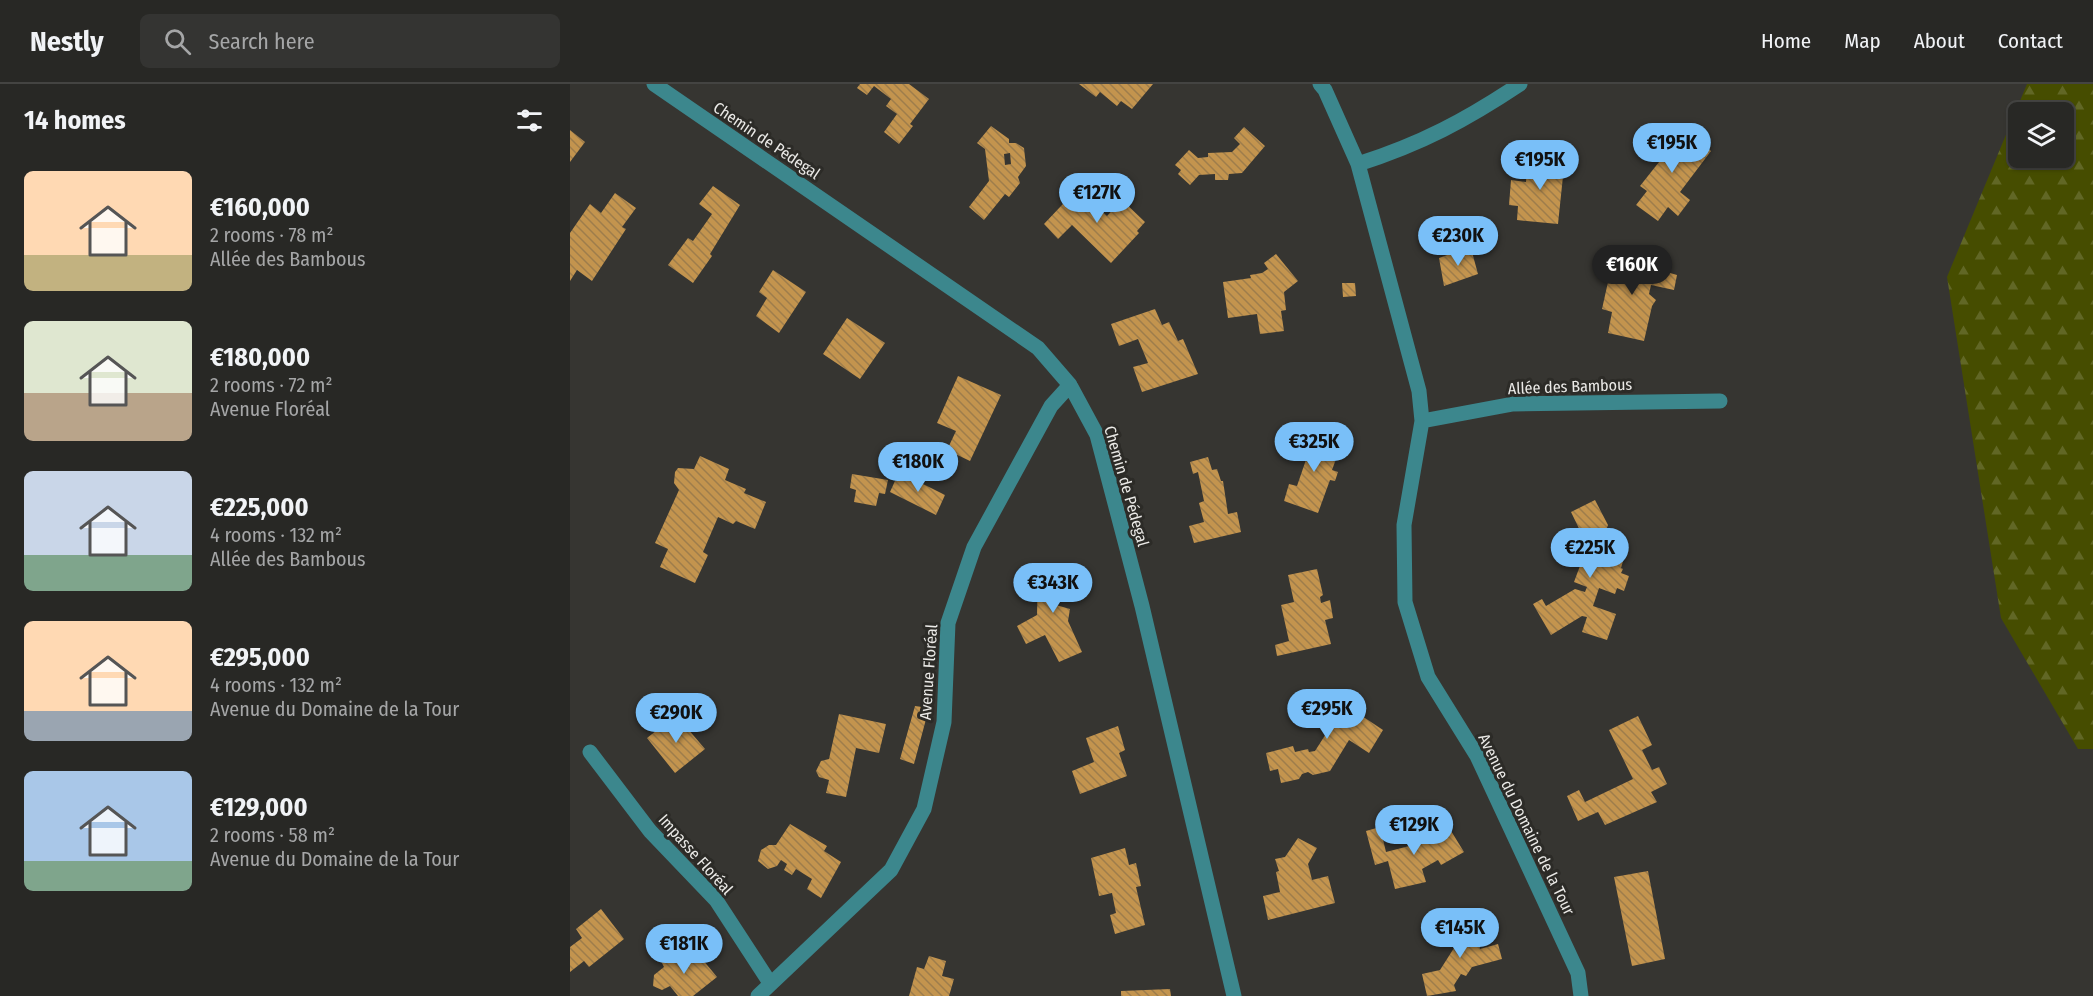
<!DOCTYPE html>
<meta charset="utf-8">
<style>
:root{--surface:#282825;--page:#343432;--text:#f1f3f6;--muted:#a5a6a7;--line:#444442;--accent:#79bff8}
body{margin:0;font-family:"Fira Sans Condensed",sans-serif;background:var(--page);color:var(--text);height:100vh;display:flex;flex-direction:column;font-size:22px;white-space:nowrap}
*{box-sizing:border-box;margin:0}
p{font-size:20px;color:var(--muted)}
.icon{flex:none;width:33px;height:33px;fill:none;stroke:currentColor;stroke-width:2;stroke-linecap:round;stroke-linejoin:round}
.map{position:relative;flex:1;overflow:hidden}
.details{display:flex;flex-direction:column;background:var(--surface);width:570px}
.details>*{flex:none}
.controls{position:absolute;left:1438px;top:18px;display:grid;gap:12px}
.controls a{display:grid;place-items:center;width:66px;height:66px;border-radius:9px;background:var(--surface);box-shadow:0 2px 4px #0004,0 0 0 2px var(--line);font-size:30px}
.price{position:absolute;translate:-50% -51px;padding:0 14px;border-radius:21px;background:var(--accent);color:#111;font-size:20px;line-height:39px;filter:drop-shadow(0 2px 3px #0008)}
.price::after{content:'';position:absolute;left:50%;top:36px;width:18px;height:14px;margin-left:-9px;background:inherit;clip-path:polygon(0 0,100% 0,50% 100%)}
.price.on{background:#222;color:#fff}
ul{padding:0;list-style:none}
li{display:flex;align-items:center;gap:18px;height:150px;padding:0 24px}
li span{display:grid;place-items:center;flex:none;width:168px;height:120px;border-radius:9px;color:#555}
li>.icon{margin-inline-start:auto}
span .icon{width:72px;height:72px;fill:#fffc;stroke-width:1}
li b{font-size:26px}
h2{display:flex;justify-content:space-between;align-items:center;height:72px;padding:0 24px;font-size:26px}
header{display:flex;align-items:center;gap:36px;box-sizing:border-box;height:84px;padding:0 30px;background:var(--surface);border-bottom:2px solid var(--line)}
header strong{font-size:28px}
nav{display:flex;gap:33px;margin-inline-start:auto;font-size:21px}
.search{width:420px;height:54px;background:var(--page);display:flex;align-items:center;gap:15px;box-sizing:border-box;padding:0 21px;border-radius:9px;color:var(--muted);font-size:22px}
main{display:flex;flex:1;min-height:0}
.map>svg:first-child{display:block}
.forest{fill:url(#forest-firs);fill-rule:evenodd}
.building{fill:url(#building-back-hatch);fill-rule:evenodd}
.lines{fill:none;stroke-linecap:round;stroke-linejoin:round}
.minor{stroke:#3c878d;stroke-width:15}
.labels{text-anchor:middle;stroke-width:6;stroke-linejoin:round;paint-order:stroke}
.street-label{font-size:16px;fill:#ebeae7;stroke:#2c2b27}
</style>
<header>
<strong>Nestly</strong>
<div class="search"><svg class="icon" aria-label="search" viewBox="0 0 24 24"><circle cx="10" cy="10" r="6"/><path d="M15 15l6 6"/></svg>Search here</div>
<nav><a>Home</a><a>Map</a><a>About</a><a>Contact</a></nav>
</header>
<main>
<section class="details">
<h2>14 homes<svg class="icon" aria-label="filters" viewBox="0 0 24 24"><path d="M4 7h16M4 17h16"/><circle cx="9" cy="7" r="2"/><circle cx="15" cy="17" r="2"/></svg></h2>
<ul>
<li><span style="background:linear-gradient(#ffd9b3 70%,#c2b280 0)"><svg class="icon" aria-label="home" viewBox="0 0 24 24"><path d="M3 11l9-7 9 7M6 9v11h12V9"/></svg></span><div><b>€160,000</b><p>2 rooms · 78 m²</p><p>Allée des Bambous</p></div></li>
<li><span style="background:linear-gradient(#dfe7d0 60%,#b9a48a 0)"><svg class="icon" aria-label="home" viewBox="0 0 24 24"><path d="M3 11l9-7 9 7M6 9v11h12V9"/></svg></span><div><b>€180,000</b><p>2 rooms · 72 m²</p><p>Avenue Floréal</p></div></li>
<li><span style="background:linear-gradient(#c9d6e8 70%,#7fa58c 0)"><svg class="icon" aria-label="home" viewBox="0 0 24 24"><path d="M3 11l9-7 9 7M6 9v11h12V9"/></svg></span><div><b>€225,000</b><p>4 rooms · 132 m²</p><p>Allée des Bambous</p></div></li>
<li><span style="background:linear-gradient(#ffd9b3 75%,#9aa5b1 0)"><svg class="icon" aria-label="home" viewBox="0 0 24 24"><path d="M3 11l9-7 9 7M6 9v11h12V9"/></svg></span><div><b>€295,000</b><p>4 rooms · 132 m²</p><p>Avenue du Domaine de la Tour</p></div></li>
<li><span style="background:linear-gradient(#a9c7e8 75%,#7fa58c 0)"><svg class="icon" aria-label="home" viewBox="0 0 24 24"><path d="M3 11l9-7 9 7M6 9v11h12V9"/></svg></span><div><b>€129,000</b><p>2 rooms · 58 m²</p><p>Avenue du Domaine de la Tour</p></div></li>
</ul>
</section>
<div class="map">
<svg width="1523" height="912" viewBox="0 0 1523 912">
<defs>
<pattern id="forest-firs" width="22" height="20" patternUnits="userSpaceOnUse" patternTransform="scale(1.5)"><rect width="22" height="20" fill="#464d00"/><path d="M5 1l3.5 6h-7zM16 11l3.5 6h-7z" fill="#616725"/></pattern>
<pattern id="building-back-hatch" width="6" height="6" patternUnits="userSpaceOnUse" patternTransform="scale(1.5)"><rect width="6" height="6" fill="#c3944e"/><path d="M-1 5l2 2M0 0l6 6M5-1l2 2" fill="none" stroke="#9e7d4b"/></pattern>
</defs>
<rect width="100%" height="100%" fill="#363531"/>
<!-- forest -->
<path class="forest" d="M1457 0H1523V665H1508L1431 534 1377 193ZM1449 28H1494V74H1449Z"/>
<!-- building -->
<path class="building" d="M290 0H339L359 15 340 40 343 42 329 60 314 48 327 30 316 22 321 15 304 2 297 11 287 4Z
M509 0H583L562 25 551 17 547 22 530 8 526 13Z
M1108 41 1141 67 1110 108 1120 116 1108 132 1098 123 1088 137 1066 121 1077 107 1070 102 1093 73 1087 69Z
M421 42 439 55V59H446L454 64 456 82 448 93 450 99 439 113 435 110 414 136 399 123 419 97 415 65 407 59ZM440 69 441 80 435 81 434 70Z
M674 43 695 62 672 89 659 90 658 96H645V90L629 91 620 101 608 90 611 86 605 81 619 66 628 74 638 73V69L662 68 670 60 664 54Z
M0 46 15 58 0 78Z
M966 70 995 73 988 140 947 136 948 122 939 121 941 96 956 98 957 83H964Z
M143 102 170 121 140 170 142 172 123 199 98 181 118 154 123 157 142 130 129 120Z
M508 104 537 132 552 116 575 138 567 147 569 149 541 179 502 141 488 155 474 140Z
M45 109 66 124 52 143 56 145 22 197 7 186 0 197V149L20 120 31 129Z
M894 165 902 168 908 190 874 202 869 174Z
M706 170 728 197 714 208 716 226 711 227 714 247 690 250 687 230 658 234 653 198 681 194 680 191 692 189 698 185 694 179Z
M1038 171 1107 191 1104 206 1081 201 1079 210 1086 216 1082 222 1074 257 1038 249 1042 228 1032 225 1040 189 1034 187Z
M203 186 236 208 209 249 186 232 197 214 189 208Z
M772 199H785L786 212 773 213Z
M585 225 592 241 599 238 608 257 613 255 628 290 572 308 563 283 578 279 568 255 549 262 541 240Z
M277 234 315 259 290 295 253 270Z
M388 292 431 311 400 377 377 366 386 347 367 339Z
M737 347 765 357 763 365 769 367 762 386 768 388 765 397 760 396 748 429 714 417 719 400 727 402 739 367 732 365Z
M130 372 159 385 155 396 176 405 174 409 196 418 185 445 166 437 163 440 148 433 133 468 138 471 125 499 90 483 98 465 85 459 109 406 104 399 105 388 108 384 124 385Z
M638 373 642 386 647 385 651 397H653L658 430 667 428 671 448 624 459 619 442 634 438 629 419 634 417 628 388 623 390 620 378Z
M329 388 375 411 366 431 320 408Z
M282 390 318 396 315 410 309 409 306 422 284 418 286 406 280 404Z
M1025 416 1038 441 1034 452 1058 460 1051 484 1053 485 1051 489 1059 492 1054 507 1047 504 1045 510 1029 504 1023 522 1046 530 1037 556 1012 548 1017 533 1012 532 981 551 963 520 972 515 976 522 1005 505 1015 508 1017 503 1004 498 1014 471 1026 475 1029 468 1019 465 1001 428Z
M468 485 507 487 506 507 487 506 486 521 500 525 498 537 512 568 489 578 475 551 456 560 447 542 467 531Z
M747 485 753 511 750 513 751 519 760 516 763 534 755 536 761 560 707 572 705 561 719 557 711 521 724 518 718 491Z
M780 606 786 628 813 646 799 669 779 656 760 687 743 691 738 688 732 690 729 695 711 699 708 685 700 687 696 669 723 662 725 668 738 665 739 668 745 667 761 642 754 626 749 627 746 615Z
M345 622 359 624 344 680 330 675Z
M269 630 316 640 309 669 286 664 276 713 256 709 259 696 249 693 246 687 251 677 259 675Z
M106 631 135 665 105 689 77 654Z
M1068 632 1082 661 1072 666 1082 686 1089 683 1097 700 1081 708 1087 718 1035 741 1028 728 1008 737 997 712 1009 706 1015 718 1063 695 1039 646Z
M548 642 555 666 549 669 557 692 510 710 502 687 524 678 516 654Z
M220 740 257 762 254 767 271 778 251 814 237 805 242 795 226 785 222 791 214 786 217 780 211 776 207 782 198 785 188 777 191 766 199 761H206Z
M878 742 894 768 871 781 868 776 852 785 856 798 825 805 818 777 805 781 796 747 810 743 816 768 847 760Z
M728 754 747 764 738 780 742 796 758 792 765 819 698 836 693 812 710 808 706 788 709 787 705 775 715 773Z
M555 764 559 781 566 779 571 802 566 803 575 841 545 850 540 831 546 829 542 809 529 812 521 774Z
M1078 787 1095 875 1062 882 1044 793Z
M31 825 54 855 19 883 14 877 0 888V863L12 854 6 845Z
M903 835 910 865 928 860 932 875 902 883 896 892 891 890 884 901 886 907 857 912 852 890 870 886 884 864 878 841Z
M107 865 117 879 128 870 147 893 123 912H108L100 902 92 906 83 902 84 891 94 883 91 877Z
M359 872 376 877 372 892 384 895 379 912H339L347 883 354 885Z
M600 905 601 912H551V907Z"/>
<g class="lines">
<!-- minor -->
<path class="minor" d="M84 0 468 264 500 301 527 351 572 522 664 912
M750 0 755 6 788 80 849 307 852 337 834 441 835 518 858 593 907 672 1008 889 1011 912
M788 80C851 60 896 36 950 0
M852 337 943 320 1150 317
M20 668 80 747 146 816 200 899
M188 912 321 786 354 725 374 638 378 539 404 463 481 322 500 301"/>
</g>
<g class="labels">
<!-- street labels -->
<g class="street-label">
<text transform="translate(197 56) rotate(34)" y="6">Chemin de Pédegal</text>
<text transform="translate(1000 302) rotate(-2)" y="6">Allée des Bambous</text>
<text transform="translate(557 402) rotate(74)" y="6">Chemin de Pédegal</text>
<text transform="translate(358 588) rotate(-86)" y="6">Avenue Floréal</text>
<text transform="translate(957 740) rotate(64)" y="6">Avenue du Domaine de la Tour</text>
<text transform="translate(126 770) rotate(48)" y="6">Impasse Floréal</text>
</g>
</g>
</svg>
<div class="controls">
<a><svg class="icon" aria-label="layers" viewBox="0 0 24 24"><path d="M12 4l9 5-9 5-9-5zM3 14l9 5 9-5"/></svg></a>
</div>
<b class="price" style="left:1102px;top:90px">€195K</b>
<b class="price" style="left:970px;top:107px">€195K</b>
<b class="price" style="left:527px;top:140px">€127K</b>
<b class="price" style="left:888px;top:183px">€230K</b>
<b class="price on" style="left:1062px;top:212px">€160K</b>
<b class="price" style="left:744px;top:389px">€325K</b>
<b class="price" style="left:348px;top:409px">€180K</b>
<b class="price" style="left:1020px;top:495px">€225K</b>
<b class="price" style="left:483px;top:530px">€343K</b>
<b class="price" style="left:757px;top:656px">€295K</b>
<b class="price" style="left:106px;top:660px">€290K</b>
<b class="price" style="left:844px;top:772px">€129K</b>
<b class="price" style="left:890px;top:875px">€145K</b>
<b class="price" style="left:114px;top:891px">€181K</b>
</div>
</main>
